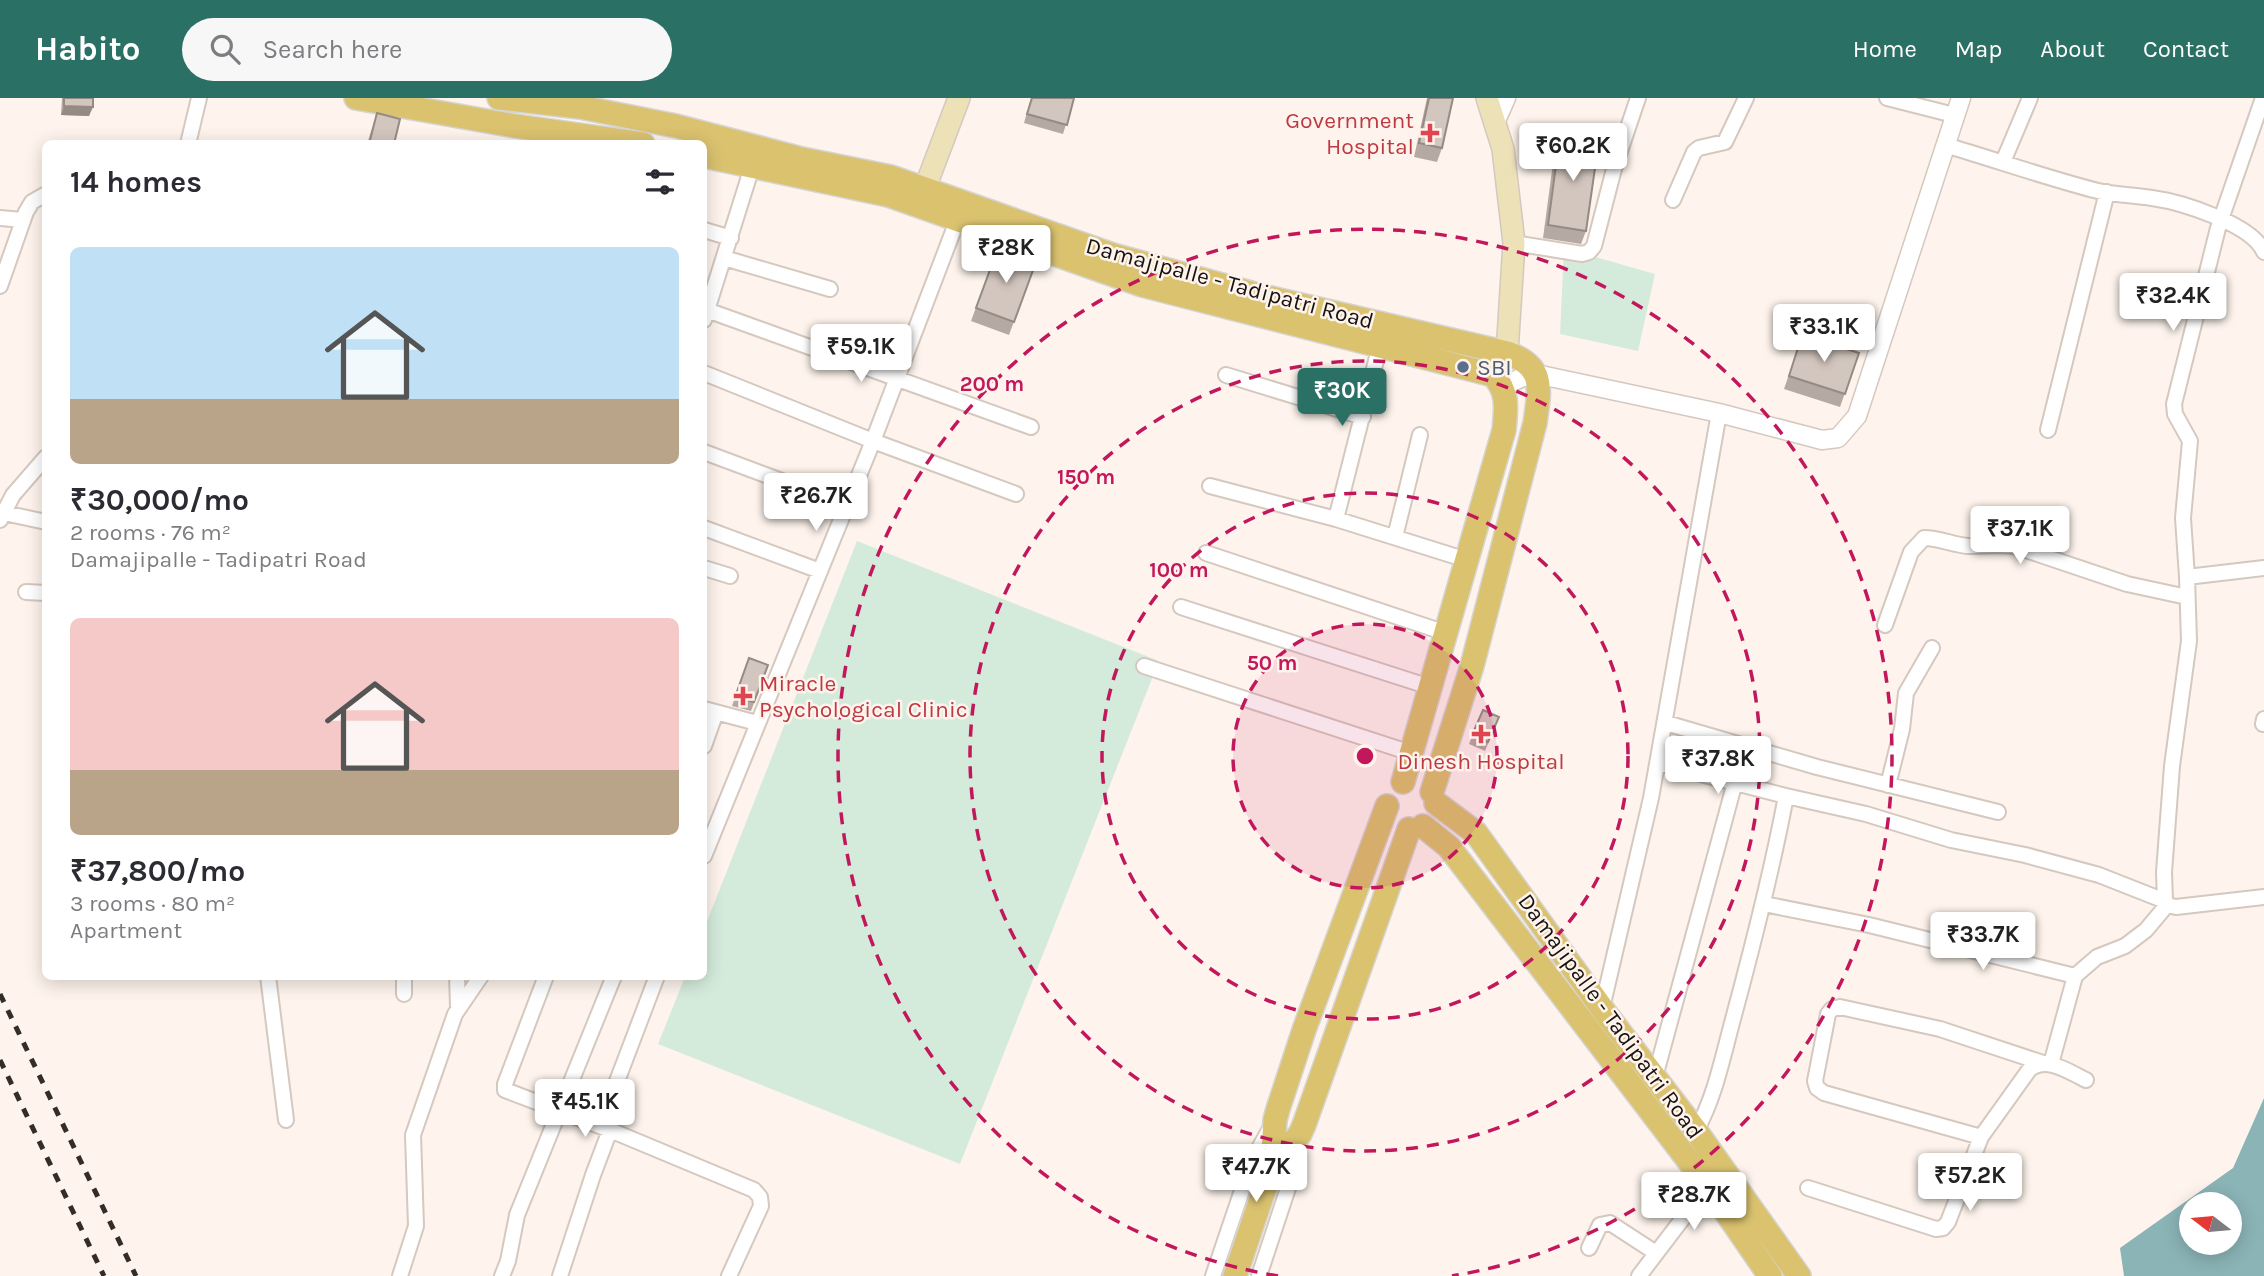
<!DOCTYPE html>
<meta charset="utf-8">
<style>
:root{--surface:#fff;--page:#f7f7f7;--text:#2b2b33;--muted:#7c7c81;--accent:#2b7064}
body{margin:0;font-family:Karla,sans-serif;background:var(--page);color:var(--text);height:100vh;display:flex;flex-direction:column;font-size:26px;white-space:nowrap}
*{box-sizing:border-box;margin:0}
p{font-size:23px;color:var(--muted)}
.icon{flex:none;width:38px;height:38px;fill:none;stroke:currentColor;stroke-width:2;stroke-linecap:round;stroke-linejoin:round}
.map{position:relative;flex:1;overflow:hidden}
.sheet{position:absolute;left:42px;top:42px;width:665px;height:840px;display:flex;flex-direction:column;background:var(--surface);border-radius:10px;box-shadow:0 4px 18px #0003}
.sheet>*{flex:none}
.needle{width:46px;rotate:286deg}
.tools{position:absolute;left:2179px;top:1094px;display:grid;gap:14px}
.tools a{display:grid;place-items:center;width:63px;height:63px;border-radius:50%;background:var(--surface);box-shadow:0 4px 18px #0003;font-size:35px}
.price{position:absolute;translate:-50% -60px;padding:0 16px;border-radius:7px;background:#fff;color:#222;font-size:23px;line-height:46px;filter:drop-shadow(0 2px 4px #0008)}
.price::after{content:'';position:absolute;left:50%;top:42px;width:21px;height:16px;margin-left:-10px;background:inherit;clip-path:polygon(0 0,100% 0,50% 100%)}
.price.active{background:var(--accent);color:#fff}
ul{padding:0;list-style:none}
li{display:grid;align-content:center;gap:14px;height:371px;padding:0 28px}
li span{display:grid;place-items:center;height:217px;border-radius:10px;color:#555}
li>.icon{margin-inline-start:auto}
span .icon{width:126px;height:126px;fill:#fffc;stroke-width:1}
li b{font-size:30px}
h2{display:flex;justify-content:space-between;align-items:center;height:84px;padding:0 28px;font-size:30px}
header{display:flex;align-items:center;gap:42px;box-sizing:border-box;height:98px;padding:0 35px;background:var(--accent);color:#fff}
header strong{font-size:33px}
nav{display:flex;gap:38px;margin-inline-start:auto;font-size:24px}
.search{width:490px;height:63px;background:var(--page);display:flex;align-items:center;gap:18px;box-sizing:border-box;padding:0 24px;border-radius:38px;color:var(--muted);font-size:26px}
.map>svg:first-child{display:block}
.green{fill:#d4ebdb}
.water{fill:#8bb4b7;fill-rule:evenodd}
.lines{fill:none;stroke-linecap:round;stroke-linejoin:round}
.minor-casing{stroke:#d4c8bf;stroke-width:18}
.tertiary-casing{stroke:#d4c8bf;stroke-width:21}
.secondary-casing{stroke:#d4c8bf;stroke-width:24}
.primary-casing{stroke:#d5d5d4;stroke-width:26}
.minor{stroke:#fff;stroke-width:14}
.tertiary{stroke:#fff;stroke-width:18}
.secondary{stroke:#ece1b7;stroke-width:21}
.primary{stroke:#dac26f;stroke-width:23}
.rail{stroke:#332d2a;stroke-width:5;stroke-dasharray:9 9;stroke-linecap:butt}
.wall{fill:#b5aaa3}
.shaded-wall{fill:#948b85}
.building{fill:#d3c6be;stroke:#948b85;stroke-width:2}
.ring{fill:none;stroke:#c2185b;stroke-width:3.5;stroke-dasharray:12 9}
.health-dot{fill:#e0444e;stroke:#fef4ed;stroke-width:2.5}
.service-dot{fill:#5c6f8a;stroke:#fef4ed;stroke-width:2.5}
.labels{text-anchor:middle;stroke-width:5;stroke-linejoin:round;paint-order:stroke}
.health-label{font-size:23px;fill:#be3a42;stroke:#fef4ed;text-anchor:end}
.street-label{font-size:23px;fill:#181310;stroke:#fef4ed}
.service-label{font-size:23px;fill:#4e5e75;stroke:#fef4ed;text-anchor:start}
.centre{fill:#c2185b;stroke:#fef4ed;stroke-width:3.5}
.ring-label{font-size:21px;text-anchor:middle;font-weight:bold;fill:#c2185b;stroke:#fef4ed;stroke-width:5;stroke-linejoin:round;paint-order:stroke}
</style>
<header>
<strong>Habito</strong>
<div class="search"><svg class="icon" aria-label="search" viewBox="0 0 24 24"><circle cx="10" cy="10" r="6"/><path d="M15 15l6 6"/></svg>Search here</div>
<nav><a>Home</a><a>Map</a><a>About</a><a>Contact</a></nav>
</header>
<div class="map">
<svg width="2264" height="1178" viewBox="0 0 2264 1178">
<rect width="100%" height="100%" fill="#fef4ed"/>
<!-- green -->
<path class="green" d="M1564 150 1655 176 1638 253 1560 236Z
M857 443 1159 563 960 1066 658 946 685 879 704 878V831Z"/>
<!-- water -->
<path class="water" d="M2264 1000V1178H2124L2120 1150 2233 1070ZM2191 1106H2230V1144H2191Z"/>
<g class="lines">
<!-- minor casing -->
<g class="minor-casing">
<path id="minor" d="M1887 0 1954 17
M188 46 199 0
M1945 47C1996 62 2047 80 2098 93 2115 97 2134 97 2152 100 2181 104 2252 126 2264 154
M2003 64 2030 0
M1673 102 1694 54 1699 50 1725 44 1746 0
M0 120 23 122
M704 132 731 140
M1514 145 1582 156 1589 154 1594 148 1614 71 1638 0
M724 160 830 191
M0 188 26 114 32 104 46 96
M704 211 1031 329
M704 222 752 69
M704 275 873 343 1016 396
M1226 277 1363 319
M2048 332 2107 94
M704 354 846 407
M1210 388 1336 421 1467 462
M4 415 46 424
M1336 421 1380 247
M0 422 13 397 46 359
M704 430 820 473
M1395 439 1420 337
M1206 455 1446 535
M704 470 730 478
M2187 479 2183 420 2190 343 2175 316 2174 306 2218 130 2263 0
M26 494 46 495
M1181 509 1430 589
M1885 527 1911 454 1924 440C1940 440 1953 447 1968 448 1984 448 1999 446 2014 448L2127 486 2187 499
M1144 568 1411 655
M704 611 757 625
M1666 625 1817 669 1998 714
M2263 626 2264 621
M704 648 716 614
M1658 665 1786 698
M1888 687 1902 631 1906 595 1932 550
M704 758 873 343 957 123
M2165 803 2167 807 2176 809 2264 799
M1764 806 1869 827 2075 878 2097 859 2125 848 2146 832 2167 807
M268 878 286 1022
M457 878 458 908
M546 878 505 986V992L610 1032 754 1092 760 1099 761 1108 729 1178
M404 896V878
M1602 910 1651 700 1719 315
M2051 966 2075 878
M1655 979 1735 684
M600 1028 657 878
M1696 1033C1715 999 1723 958 1733 921 1753 847 1772 773 1786 698L1866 716 1951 742 2025 757 2099 777 2165 803 2164 774 2172 668 2189 543 2187 479 2264 470
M1981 1039 1824 995 1817 990 1815 983 1828 916 1832 911 1840 909 1940 931 2043 965
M1808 1090 1936 1131 1943 1130 1948 1124 1981 1039 2029 972C2046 957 2069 974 2086 982
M1589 1150 1600 1127 1610 1125 1656 1155
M400 1178 416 1128 413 1037 455 916 481 878
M502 1178 508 1163 517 1117 614 878
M560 1178 593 1077 610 1032
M1213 1178 1252 1063 1272 1027
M1259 1178 1292 1078 1299 1039
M1639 1178 1712 1082"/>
</g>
<!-- tertiary casing -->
<g class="tertiary-casing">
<path id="tertiary" d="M1495 25 1506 0
M1503 288 1523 279 1536 276 1719 315 1822 342 1838 340 1857 318 1961 0"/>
</g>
<!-- secondary casing -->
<g class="secondary-casing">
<path id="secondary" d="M1487 0 1503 51 1514 145 1507 255
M925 90 959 0"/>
</g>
<!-- primary casing -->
<g class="primary-casing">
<path id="primary" d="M356 0 515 28 643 46
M499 0 580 9 676 28 802 61 891 79 1113 157 1262 198 1507 255C1545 268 1540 290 1535 325L1472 568 1432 694
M704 58 888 97 1142 187 1493 277C1509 294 1506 311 1504 332L1403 684
M1436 705 1476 735 1606 916 1696 1033 1799 1178
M1423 728 1449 749 1708 1088 1770 1178
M1272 1068 1300 1036 1304 1027 1409 731
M1235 1178 1272 1068 1275 1022 1278 1011 1304 932 1387 708"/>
</g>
<!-- minor -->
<use href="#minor" class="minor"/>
<!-- tertiary -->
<use href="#tertiary" class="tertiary"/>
<!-- secondary -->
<use href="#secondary" class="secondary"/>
<!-- primary -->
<use href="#primary" class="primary"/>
<!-- rail -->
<path class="rail" d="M0 896 136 1178
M0 962 104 1178"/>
</g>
<!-- wall -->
<path class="wall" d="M62 0H93L89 18 61 17Z
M1031 0H1074L1063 36 1024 25Z
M1427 0H1453L1442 50 1437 64 1414 59Z
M377 15 394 46H367Z
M1560 37 1586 133 1581 146 1543 140 1555 50Z
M998 150 1036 164 1009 237 971 223Z
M1798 250 1859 255 1840 309 1784 291Z
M749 560 768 567 751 613 732 608Z
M1483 612 1499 619 1485 653 1469 646Z"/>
<!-- shaded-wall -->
<path class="shaded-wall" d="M64 8 93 9 89 18 61 17Z"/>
<!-- building -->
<path class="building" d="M64 0H93V9L64 8Z
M1032 0H1074L1067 27 1027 16Z
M1429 0H1453L1442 50 1419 45Z
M377 15 400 21 394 46H369Z
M1560 37 1599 42 1586 133 1548 127Z
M998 150 1036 164 1014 224 976 210Z
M1802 237 1859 255 1845 296 1789 278Z
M749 560 768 567 754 604 735 599Z
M1483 612 1499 619 1488 644 1472 637Z"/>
<!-- distance rings -->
<circle cx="1365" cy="658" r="132" fill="#c2185b" fill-opacity=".12"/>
<g class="ring">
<circle cx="1365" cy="658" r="132"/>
<circle cx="1365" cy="658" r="263"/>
<circle cx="1365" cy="658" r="395"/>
<path d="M1278 1178A527 527 0 1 1 1452 1178"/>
</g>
<!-- markers -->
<g class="health-dot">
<path d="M1426.5 24.5h7v7h7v7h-7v7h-7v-7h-7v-7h7z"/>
<path d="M739.5 587.5h7v7h7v7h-7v7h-7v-7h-7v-7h7z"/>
<path d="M1477.5 625.5h7v7h7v7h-7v7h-7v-7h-7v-7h7z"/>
</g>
<circle class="service-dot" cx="1463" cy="269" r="7"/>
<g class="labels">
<!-- health labels -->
<g class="health-label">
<text x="1414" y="30">Government<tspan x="1414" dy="26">Hospital</tspan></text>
<text x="759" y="593" text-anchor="start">Miracle<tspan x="759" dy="26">Psychological Clinic</tspan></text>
<text x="1481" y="671" text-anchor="middle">Dinesh Hospital</text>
</g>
<!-- street labels -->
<g class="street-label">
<text transform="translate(1230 185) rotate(15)" y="8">Damajipalle - Tadipatri Road</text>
<text transform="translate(1611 918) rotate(54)" y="8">Damajipalle - Tadipatri Road</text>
</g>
<!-- service labels -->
<g class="service-label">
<text x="1477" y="277">SBI</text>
</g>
</g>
<circle cx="1365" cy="658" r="10" class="centre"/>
<g class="ring-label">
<text x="992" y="293">200 m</text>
<text x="1086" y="386">150 m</text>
<text x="1179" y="479">100 m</text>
<text x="1272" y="572">50 m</text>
</g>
</svg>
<div class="tools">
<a><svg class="needle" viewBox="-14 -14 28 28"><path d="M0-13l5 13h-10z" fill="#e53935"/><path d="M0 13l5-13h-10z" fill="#7c7c81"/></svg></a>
</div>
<b class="price" style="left:1573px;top:85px">₹60.2K</b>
<b class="price" style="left:1006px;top:187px">₹28K</b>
<b class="price" style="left:2173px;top:235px">₹32.4K</b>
<b class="price" style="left:1824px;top:266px">₹33.1K</b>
<b class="price" style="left:861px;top:286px">₹59.1K</b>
<b class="price active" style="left:1342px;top:330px">₹30K</b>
<b class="price" style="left:816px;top:435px">₹26.7K</b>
<b class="price" style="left:2020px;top:468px">₹37.1K</b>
<b class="price" style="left:1718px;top:698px">₹37.8K</b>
<b class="price" style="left:1983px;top:874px">₹33.7K</b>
<b class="price" style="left:585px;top:1041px">₹45.1K</b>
<b class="price" style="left:1256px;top:1106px">₹47.7K</b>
<b class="price" style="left:1970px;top:1115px">₹57.2K</b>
<b class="price" style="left:1694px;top:1134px">₹28.7K</b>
<section class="sheet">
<h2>14 homes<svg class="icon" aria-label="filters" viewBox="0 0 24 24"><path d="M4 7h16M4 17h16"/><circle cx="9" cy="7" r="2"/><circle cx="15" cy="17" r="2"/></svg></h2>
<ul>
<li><span style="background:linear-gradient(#bfe0f5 70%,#b9a48a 0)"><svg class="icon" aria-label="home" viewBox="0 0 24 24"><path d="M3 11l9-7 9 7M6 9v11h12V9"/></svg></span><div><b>₹30,000/mo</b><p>2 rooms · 76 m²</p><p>Damajipalle - Tadipatri Road</p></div></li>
<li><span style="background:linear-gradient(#f6c9c9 70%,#b9a48a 0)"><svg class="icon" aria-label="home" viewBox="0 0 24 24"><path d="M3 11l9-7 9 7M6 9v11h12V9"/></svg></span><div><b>₹37,800/mo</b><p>3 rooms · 80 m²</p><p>Apartment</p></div></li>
</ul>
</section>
</div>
